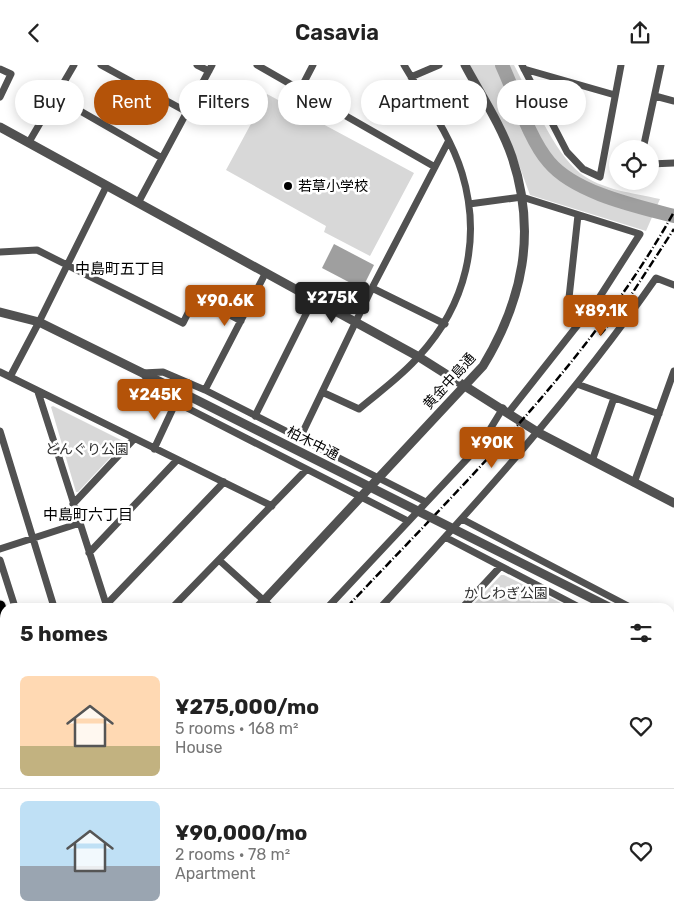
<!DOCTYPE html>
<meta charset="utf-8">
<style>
:root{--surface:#fff;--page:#f6f6f6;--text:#222;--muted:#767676;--line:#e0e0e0;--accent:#b45309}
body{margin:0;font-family:Rubik,"Noto Sans JP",sans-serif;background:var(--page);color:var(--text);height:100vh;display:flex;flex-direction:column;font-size:19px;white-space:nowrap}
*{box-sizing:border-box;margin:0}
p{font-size:16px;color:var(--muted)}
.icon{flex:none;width:28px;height:28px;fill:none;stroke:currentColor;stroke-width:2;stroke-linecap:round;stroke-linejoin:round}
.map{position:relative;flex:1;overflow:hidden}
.details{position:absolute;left:0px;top:538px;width:675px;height:321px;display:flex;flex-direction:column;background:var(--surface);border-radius:15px 15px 0 0;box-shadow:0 2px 12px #0003}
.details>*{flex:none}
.banner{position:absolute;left:15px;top:15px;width:645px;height:45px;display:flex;gap:10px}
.fabs{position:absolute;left:609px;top:75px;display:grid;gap:10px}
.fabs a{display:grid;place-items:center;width:50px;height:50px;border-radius:50%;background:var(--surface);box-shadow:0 2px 12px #0003;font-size:25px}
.price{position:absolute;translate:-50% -42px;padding:0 11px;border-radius:5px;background:var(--accent);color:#fff;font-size:16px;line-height:32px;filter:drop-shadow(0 1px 2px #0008)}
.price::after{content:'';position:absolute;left:50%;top:30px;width:15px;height:11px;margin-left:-8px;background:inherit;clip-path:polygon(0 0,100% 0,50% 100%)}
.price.on{background:#222;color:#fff}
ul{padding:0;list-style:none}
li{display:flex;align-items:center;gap:15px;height:125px;padding:0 20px}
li+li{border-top:1px solid var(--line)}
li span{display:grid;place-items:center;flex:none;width:140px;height:100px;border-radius:8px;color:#555}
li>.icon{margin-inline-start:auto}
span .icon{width:60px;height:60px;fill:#fffc;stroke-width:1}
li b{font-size:21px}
h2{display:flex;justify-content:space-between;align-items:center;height:60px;padding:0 20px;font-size:21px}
.tag{padding:0 18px;border-radius:22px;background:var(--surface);box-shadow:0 2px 12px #0003;font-size:18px;line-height:45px}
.tag.on{background:var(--accent);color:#fff}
header{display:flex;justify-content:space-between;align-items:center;height:65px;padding:0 20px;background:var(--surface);font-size:22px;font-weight:600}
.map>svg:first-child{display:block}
.green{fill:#d8d8d8}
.water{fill:#9f9f9f}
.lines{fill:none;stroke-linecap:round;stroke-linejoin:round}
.river{stroke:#9f9f9f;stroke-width:14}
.trunk-casing{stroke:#dbdbdb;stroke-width:13}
.minor{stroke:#515151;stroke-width:7}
.tertiary{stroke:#515151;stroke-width:9}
.trunk{stroke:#000;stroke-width:11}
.rail{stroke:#000;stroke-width:2.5;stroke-dasharray:8 2.5 1 2.5;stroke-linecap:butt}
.tertiary-bridge{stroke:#515151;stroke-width:9}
.poi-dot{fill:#000;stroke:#fff;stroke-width:2}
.labels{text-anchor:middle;stroke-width:5;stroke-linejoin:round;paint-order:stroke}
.poi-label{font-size:14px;fill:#000;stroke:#fff;text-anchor:start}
.street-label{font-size:14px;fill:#000;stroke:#fff}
.park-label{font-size:14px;fill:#2f2f2f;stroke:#fff}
.neighbourhood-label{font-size:15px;fill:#000;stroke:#fff}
</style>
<header><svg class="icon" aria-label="back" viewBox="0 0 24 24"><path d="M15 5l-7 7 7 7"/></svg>Casavia<svg class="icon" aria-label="share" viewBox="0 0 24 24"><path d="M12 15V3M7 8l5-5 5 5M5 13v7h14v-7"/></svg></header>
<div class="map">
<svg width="674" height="858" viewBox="0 0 674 858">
<rect width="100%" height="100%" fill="#fff"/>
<!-- green -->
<path class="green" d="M470 0H514C530 30 554 88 580 108 602 125 633 128 660 134L646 166 530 130 515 89Z
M267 29 414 108 370 191 324 167 326 161 226 105Z
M53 341 123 376V379L78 427H76L51 342Z
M501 510H504L569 542H471Z
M250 854H307L308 858H246Z"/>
<!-- water -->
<path class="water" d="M334 179 374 200 362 224 322 203Z"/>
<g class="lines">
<!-- river -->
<path class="river" d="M502 0C515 28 529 74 549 97 575 128 636 141 674 151"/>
<!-- trunk casing -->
<g class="trunk-casing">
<path id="trunk" d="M0 541 5 556
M0 576 5 592
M87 854 89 858
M100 854 102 858"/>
</g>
<!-- minor -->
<path class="minor" d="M101 0 187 47
M197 0 209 6
M257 0 435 102
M522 0 567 87 583 104 600 112 621 0
M0 4 11 9 0 32
M524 4 615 30
M411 12 439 0
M301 23 313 0
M655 31 674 36
M56 32 162 93
M29 77 74 0
M643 84 661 0
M650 99 674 98
M138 138 212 0
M469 139 522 132 640 169 599 233 509 347
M578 150 568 242 586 250
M0 187 37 185 183 258 196 232 241 256
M372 223 445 259
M0 307 272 441
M142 308 163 307 205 325 426 437
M143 308 154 326 408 456
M10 312 39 257 106 122
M577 319 659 349
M205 325 265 209
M38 327 107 542
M322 327 359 344C379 327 402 311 419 291 466 240 482 174 462 108 450 69 424 34 404 0
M255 351 313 235
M0 366 54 542
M300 373 372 223 448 77
M154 384 176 337
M592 396 614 333
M634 418 674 306
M73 439 134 374
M462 454 630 542
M445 472 579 542
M0 484 80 458
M89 488 177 395
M0 495 15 542
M219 495 271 542
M106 540 224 417
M173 542 306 405
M328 542 481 379 503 343
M381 542C479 436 573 332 656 213L674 220
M463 542 500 502
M670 588 674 577
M0 626 5 643
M670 759 674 761
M115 854 116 858
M367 854 378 858
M162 858 166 854
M239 858 242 854
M443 858 445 854
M505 858 507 854
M567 858 569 854
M673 858 674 854"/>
<!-- tertiary -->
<path class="tertiary" d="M0 62 419 292 539 368 674 438
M0 247 39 257 171 322
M258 542 483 301C523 235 537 167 512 92 501 60 481 30 465 0
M670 573 674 576
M0 739 5 736
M670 754 674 744
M312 854 313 858
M629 858 631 854"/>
<!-- trunk -->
<use href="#trunk" class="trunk"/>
<!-- rail -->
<path class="rail" d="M600 270 622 244 674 164
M347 542C464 418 590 297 674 147
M59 858 63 854"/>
<!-- tertiary-bridge -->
<path class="tertiary-bridge" d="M171 322 609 542"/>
</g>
<!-- markers -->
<circle class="poi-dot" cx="288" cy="121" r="5"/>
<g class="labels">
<!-- poi labels -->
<g class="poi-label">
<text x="298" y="126">若草小学校</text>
</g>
<!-- street labels -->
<g class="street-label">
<text transform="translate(449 316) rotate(-48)" y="5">黄金中島通</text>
<text transform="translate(313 378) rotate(27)" y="5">柏木中通</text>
</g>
<!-- park labels -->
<g class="park-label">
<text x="87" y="389">どんぐり公園</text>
<text x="506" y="533">かしわぎ公園</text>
</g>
<!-- neighbourhood labels -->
<g class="neighbourhood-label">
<text x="120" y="209">中島町五丁目</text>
<text x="88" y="455">中島町六丁目</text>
</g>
</g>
</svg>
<div class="fabs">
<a><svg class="icon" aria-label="locate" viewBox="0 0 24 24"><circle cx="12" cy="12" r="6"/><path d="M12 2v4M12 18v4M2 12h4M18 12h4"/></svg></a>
</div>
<b class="price on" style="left:332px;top:259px">¥275K</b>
<b class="price" style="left:225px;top:262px">¥90.6K</b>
<b class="price" style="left:601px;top:272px">¥89.1K</b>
<b class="price" style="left:155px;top:356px">¥245K</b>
<b class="price" style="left:492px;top:404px">¥90K</b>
<div class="banner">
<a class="tag">Buy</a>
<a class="tag on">Rent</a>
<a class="tag">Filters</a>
<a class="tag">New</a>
<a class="tag">Apartment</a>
<a class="tag">House</a>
</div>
<section class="details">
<h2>5 homes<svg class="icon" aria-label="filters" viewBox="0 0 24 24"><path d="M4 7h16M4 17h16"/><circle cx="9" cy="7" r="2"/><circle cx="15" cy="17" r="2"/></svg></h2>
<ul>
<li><span style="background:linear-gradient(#ffd9b3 70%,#c2b280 0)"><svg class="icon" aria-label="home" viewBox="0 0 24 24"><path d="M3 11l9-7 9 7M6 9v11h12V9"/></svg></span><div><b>¥275,000/mo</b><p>5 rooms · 168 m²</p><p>House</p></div><svg class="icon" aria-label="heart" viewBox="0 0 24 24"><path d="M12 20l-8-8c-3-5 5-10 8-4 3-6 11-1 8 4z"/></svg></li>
<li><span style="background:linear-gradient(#bfe0f5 65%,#9aa5b1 0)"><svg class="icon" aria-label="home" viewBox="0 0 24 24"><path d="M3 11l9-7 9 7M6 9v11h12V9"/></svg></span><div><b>¥90,000/mo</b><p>2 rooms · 78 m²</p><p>Apartment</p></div><svg class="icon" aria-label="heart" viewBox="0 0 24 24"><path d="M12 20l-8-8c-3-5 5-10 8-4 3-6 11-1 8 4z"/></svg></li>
</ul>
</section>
</div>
